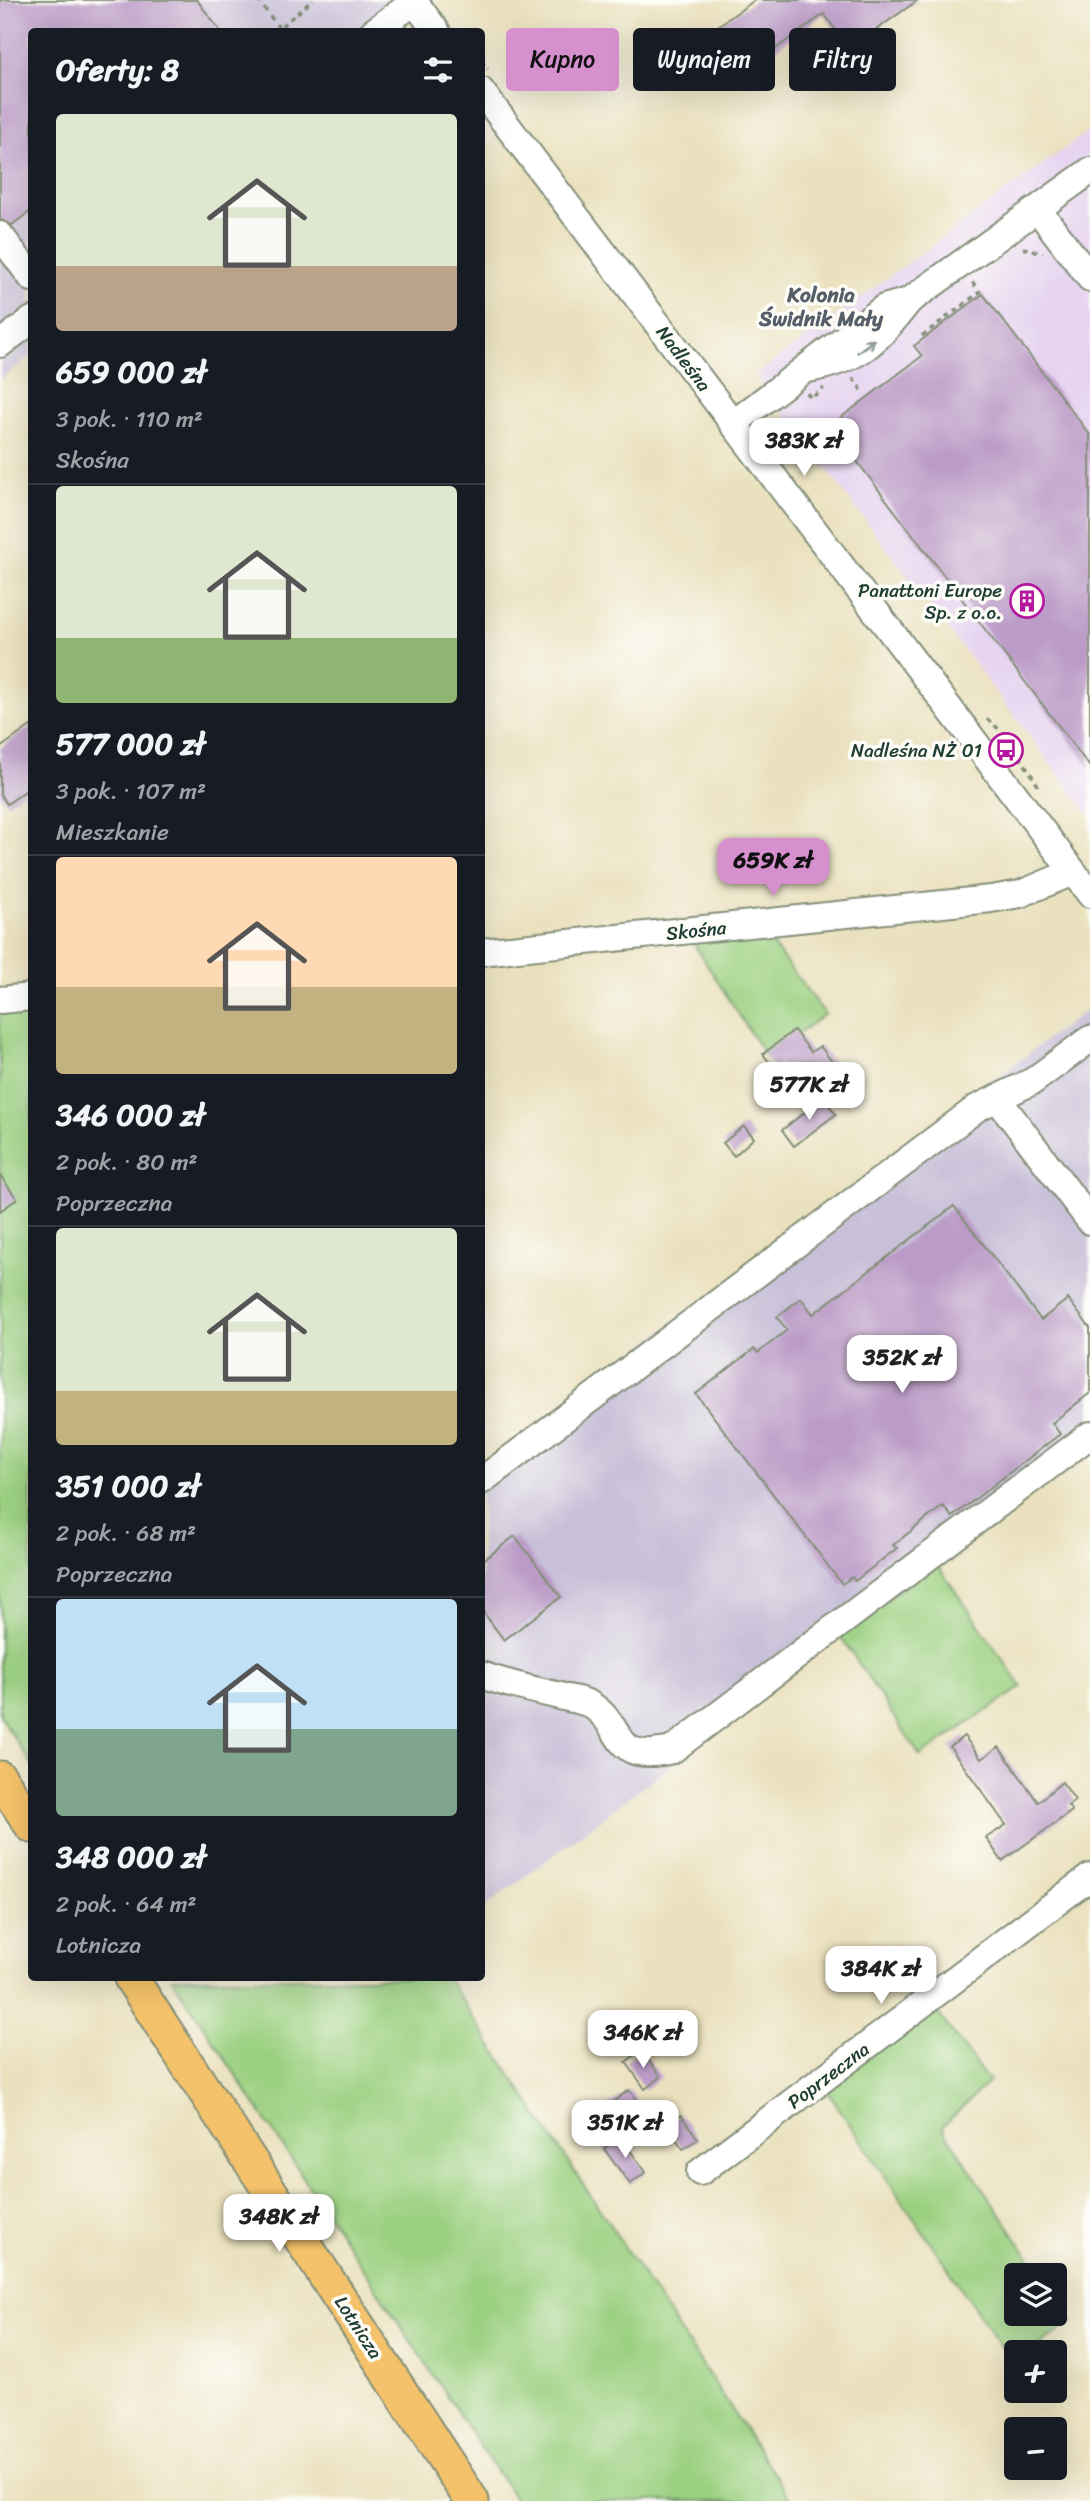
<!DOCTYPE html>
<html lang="pl">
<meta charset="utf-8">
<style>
:root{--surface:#171b24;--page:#242831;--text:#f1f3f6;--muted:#9ea1a6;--line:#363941;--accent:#d690ce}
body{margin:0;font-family:Sriracha,sans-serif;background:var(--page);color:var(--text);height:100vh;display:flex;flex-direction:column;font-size:26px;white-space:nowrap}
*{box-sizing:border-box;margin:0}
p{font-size:23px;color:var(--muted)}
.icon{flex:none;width:38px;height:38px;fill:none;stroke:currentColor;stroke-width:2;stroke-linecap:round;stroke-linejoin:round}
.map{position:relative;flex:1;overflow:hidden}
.details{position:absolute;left:28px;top:28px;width:457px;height:1953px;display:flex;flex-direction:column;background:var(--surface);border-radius:7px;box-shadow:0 7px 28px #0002}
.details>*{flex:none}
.hud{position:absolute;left:506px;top:28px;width:478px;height:63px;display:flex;gap:14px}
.fabs{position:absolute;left:1004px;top:2263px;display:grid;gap:14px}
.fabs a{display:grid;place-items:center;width:63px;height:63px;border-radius:7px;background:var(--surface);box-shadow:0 7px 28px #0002;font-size:35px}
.price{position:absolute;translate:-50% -60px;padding:0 16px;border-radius:14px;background:#fff;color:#222;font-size:23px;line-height:46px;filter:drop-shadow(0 2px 4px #0008)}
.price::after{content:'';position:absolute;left:50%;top:42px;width:21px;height:16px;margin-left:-10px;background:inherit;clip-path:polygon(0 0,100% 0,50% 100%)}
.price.current{background:var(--accent);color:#111}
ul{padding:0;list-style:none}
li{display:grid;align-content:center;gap:14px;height:371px;padding:0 28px}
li+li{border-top:2px solid var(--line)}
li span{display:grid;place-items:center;height:217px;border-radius:7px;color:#555}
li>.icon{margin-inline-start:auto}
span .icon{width:126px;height:126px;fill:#fffc;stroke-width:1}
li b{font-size:30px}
h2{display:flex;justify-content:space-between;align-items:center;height:84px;padding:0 28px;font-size:30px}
.tag{padding:0 24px;border-radius:7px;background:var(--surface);box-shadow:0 7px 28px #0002;font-size:24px;line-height:63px}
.tag.current{background:var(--accent);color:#111}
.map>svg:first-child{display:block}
.built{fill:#e6d3f0}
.industrial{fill:#c8c0d8}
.green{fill:#9bd081;stroke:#5d865a;stroke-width:2}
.building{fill:#bb9bc7}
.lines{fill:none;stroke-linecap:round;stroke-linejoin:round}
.minor-casing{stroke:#848f79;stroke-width:30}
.major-casing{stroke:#848f79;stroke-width:37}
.path{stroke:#848f79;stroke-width:3.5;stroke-dasharray:5 5;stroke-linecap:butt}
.minor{stroke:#fff;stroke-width:26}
.major{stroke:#f3c26a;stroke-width:33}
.oneway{stroke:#8f9e9a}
.labels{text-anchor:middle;stroke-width:7;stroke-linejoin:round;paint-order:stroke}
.street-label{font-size:19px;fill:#1f3d34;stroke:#fdfcf7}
.poi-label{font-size:19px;fill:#1f3d34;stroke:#fdfcf7;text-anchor:end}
.neighbourhood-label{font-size:21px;font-weight:bold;fill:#565e67;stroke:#fdfcf7}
</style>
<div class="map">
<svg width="1090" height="2501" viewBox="0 0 1090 2501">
<rect width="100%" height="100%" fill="#fdfcf7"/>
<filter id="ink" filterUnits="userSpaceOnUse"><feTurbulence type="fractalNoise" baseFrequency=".0143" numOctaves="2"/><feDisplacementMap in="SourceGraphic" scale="14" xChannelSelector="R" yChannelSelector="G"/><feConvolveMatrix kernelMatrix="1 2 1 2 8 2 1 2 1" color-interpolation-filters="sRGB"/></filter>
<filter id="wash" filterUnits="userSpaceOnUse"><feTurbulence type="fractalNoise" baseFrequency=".00686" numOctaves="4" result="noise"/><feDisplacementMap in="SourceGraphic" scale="28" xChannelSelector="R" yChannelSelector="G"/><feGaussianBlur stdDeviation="1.57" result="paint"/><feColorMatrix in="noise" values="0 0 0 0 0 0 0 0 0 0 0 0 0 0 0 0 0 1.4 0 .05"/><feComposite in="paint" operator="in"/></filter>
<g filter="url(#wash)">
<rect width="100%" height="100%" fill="#eae1be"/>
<!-- built -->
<path class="built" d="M1090 130V816L755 375Z"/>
<!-- industrial -->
<path class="industrial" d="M0 0H386L411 31 32 32 31 356 0 380Z
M1090 1007V1447L481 1910V1469Z"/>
<!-- green -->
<path class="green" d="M762 931 825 1014 766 1057 692 941Z
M31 1005V1764L0 1716V1008Z
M936 1563 1022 1687 920 1756 839 1634Z
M172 1978H447L792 2501H516Z
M932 2005 989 2082 942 2127 1041 2275H1017V2314H1055V2297L1072 2322 1031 2352H1017L1014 2365 827 2091Z"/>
<g id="blocks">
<!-- building -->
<path class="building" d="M0 0H197L221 32H32V210L12 225 0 220Z
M755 0H918L849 49 824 14 749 68 718 26Z
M983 294 1090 435V767L830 426 922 356 914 346Z
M32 725V786L7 804 0 794V748Z
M794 1030 811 1052 820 1046 837 1068 815 1085 801 1068 790 1076 780 1063 774 1068 763 1054Z
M823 1098 836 1114 794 1146 782 1130Z
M744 1126 754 1138 734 1156 723 1143Z
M0 1175 17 1199 0 1211Z
M954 1206 1041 1320 1068 1299 1090 1328V1393L1052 1423 1060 1434 952 1517 943 1506 893 1545 897 1548 855 1581 852 1577 842 1584 696 1394 754 1349 758 1353 787 1330 777 1317 801 1298 813 1314Z
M515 1536 561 1597 504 1640 481 1609V1562Z
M964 1736 981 1759 999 1747 1038 1802 1062 1782 1075 1800 1068 1806 1072 1811 1002 1861 986 1838 1006 1825 950 1747Z
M641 2050 661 2077 645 2089 626 2062Z
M629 2090 648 2114 625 2132 606 2107Z
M681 2115 698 2139 683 2149 666 2125Z
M620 2137 646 2172 630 2184 604 2149Z"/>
</g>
</g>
<g filter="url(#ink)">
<use href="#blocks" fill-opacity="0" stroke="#848f79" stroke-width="2"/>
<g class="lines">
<!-- minor casing -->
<g class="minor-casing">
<path id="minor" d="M413 0 437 32
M373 32 414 2
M481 91 1090 894
M1039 211 1090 278
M0 235 32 278
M0 344 32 320
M808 369C859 360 877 342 908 302
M733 424 884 308 909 301 1090 171
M481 952 991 899 1020 894 1073 872
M0 1000 32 997
M997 1098 1090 1221
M481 1481 977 1108 1033 1081 1090 1039
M481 1675C507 1684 533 1690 560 1696 569 1699 583 1700 591 1705 627 1728 610 1764 672 1750L1090 1435
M700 2172 1090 1877"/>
</g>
<!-- major casing -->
<g class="major-casing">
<path id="major" d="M0 1778 32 1826
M131 1978 472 2501"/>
</g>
<!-- path -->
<path class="path" d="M258 0 279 28
M274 32 313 0
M481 61 488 69
M1023 248 1043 253
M922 336 980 292 972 282
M853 378 863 392
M807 393 811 398 824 388
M987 719 1008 737 1039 787"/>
<!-- minor -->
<use href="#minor" class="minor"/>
<!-- major -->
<use href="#major" class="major"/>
</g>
<!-- one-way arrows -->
<defs><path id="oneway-shaft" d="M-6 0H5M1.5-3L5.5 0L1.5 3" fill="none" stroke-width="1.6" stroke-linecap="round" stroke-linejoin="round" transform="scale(1.75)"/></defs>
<use class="oneway" href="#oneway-shaft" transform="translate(866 346) rotate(-38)"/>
</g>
<!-- icons -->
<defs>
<g id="building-ring" transform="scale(1.75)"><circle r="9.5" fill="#fdfcf7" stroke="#b5179e" stroke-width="1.5"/><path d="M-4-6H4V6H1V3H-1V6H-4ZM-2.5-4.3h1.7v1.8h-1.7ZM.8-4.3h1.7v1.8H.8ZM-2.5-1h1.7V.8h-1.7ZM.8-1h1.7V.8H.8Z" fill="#b5179e"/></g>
<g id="bus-ring" transform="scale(1.75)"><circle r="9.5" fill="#fdfcf7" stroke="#b5179e" stroke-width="1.5"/><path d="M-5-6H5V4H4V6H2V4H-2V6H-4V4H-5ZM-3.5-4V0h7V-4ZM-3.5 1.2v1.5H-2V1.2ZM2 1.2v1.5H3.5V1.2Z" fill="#b5179e"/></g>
</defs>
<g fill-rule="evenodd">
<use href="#building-ring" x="1027" y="601"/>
<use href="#bus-ring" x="1006" y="750"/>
</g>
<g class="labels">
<!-- street labels -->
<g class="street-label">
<text transform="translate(684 358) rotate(53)" y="7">Nadleśna</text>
<text transform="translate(696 930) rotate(-6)" y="7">Skośna</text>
<text transform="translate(828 2075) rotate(-37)" y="7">Poprzeczna</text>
<text transform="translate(359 2327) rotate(57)" y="7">Lotnicza</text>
</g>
<!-- poi labels -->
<g class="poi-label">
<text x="1002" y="597">Panattoni Europe<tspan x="1002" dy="22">Sp. z o.o.</tspan></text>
<text x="982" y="757">Nadleśna NŻ 01</text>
</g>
<!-- neighbourhood labels -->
<g class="neighbourhood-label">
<text x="821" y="302">Kolonia<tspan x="821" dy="24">Świdnik Mały</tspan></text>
</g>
</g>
</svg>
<div class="fabs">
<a><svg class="icon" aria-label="layers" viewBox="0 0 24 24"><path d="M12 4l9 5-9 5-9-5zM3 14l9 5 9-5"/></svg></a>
<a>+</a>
<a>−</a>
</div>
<b class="price" style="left:804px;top:478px">383K zł</b>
<b class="price current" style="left:773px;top:898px">659K zł</b>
<b class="price" style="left:809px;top:1122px">577K zł</b>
<b class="price" style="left:902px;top:1395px">352K zł</b>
<b class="price" style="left:881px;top:2006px">384K zł</b>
<b class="price" style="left:643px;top:2070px">346K zł</b>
<b class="price" style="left:625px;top:2160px">351K zł</b>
<b class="price" style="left:279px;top:2254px">348K zł</b>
<div class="hud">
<a class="tag current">Kupno</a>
<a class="tag">Wynajem</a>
<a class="tag">Filtry</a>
</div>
<section class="details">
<h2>Oferty: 8<svg class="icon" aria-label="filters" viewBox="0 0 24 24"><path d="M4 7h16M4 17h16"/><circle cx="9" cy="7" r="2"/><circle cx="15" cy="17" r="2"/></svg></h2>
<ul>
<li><span style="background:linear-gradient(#dfe7d0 70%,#b9a48a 0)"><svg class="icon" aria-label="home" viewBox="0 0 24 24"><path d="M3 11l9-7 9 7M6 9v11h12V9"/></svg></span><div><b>659 000 zł</b><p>3 pok. · 110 m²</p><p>Skośna</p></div></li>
<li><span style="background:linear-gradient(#dfe7d0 70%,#8fb573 0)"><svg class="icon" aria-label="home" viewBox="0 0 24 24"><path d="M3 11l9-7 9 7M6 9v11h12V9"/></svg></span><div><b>577 000 zł</b><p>3 pok. · 107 m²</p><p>Mieszkanie</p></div></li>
<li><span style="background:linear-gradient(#ffd9b3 60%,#c2b280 0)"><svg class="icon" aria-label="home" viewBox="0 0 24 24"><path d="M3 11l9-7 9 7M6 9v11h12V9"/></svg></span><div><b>346 000 zł</b><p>2 pok. · 80 m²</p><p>Poprzeczna</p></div></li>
<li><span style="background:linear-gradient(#dfe7d0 75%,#c2b280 0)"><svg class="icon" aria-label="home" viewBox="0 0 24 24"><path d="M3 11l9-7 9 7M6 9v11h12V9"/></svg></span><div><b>351 000 zł</b><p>2 pok. · 68 m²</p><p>Poprzeczna</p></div></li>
<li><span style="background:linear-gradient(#bfe0f5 60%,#7fa58c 0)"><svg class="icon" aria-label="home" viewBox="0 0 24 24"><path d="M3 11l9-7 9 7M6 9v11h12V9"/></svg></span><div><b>348 000 zł</b><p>2 pok. · 64 m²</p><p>Lotnicza</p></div></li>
</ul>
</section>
</div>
